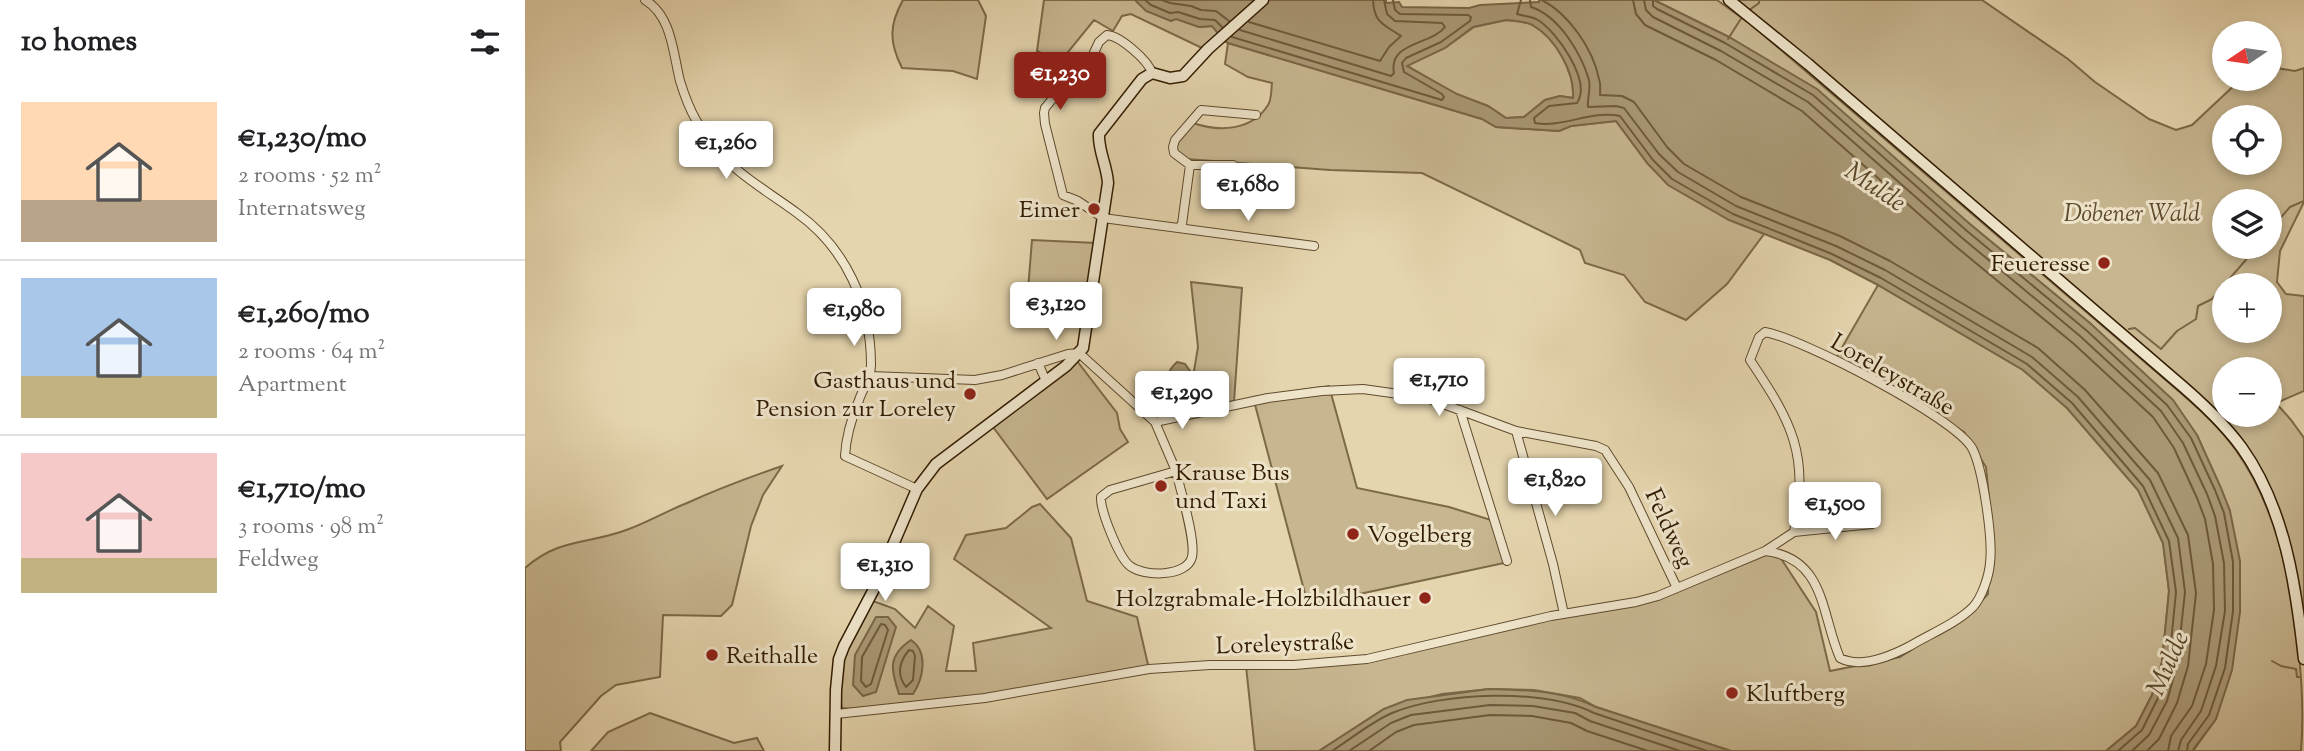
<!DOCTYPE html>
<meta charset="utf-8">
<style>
:root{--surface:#fff;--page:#f2f2f2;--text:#202124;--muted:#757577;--line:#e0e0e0;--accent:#8f2418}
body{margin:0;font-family:"Sorts Mill Goudy",serif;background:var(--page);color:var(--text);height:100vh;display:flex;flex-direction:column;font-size:26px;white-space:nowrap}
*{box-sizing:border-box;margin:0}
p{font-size:23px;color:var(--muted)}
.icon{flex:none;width:38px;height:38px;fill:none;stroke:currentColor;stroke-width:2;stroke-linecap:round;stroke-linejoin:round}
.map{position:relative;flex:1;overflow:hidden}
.side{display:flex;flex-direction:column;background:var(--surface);width:525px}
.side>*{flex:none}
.needle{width:46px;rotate:257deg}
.controls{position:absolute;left:1687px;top:21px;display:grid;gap:14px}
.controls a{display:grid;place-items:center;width:70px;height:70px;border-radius:50%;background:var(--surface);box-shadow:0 4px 10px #0003;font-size:35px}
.price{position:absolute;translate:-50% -60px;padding:0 16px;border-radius:7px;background:#fff;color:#222;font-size:23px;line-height:46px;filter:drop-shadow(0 2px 4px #0008)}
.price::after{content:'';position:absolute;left:50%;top:42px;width:21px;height:16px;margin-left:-10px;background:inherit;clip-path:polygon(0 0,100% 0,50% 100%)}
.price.active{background:var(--accent);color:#fff}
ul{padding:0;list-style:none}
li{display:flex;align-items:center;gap:21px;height:175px;padding:0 21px}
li+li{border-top:2px solid var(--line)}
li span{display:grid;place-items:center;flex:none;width:196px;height:140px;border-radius:0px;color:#555}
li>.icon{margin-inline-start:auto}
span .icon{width:84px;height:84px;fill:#fffc;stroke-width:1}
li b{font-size:30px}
h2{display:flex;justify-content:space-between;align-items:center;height:84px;padding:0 21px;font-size:30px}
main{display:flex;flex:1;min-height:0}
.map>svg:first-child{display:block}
.green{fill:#c7b690;stroke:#7c6948;stroke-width:2;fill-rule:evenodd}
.water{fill:#a89673;stroke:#796545;stroke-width:2;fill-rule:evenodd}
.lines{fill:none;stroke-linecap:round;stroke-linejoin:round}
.shore{stroke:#6d593a;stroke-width:2}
.stream{stroke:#796545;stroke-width:2}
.street-casing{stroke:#5f4a2c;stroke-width:10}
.secondary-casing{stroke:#321c00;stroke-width:13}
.street{stroke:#eee4ca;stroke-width:8}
.secondary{stroke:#eee4ca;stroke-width:10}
.poi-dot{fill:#8f2418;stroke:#eee4ca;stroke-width:2.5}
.labels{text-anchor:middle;stroke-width:6;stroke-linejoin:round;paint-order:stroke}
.poi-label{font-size:24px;fill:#321c00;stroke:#eee4ca;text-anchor:end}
.park-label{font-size:24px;font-style:italic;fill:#5f4a2b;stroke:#eee4ca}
.street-label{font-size:24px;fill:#321c00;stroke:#eee4ca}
.water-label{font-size:26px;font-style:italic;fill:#5b4728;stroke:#eee4ca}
</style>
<main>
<section class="side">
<h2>10 homes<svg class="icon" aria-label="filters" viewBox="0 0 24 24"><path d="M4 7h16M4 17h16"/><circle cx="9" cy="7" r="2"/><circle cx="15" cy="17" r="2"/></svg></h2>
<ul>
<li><span style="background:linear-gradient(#ffd9b3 70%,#b9a48a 0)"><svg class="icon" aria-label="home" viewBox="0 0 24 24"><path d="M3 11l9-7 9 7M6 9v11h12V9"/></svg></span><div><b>€1,230/mo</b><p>2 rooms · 52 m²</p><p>Internatsweg</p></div></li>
<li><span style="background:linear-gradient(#a9c7e8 70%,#c2b280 0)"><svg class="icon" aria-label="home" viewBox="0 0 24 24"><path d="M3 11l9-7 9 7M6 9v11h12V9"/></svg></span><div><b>€1,260/mo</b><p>2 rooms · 64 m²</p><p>Apartment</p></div></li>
<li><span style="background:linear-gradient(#f6c9c9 75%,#c2b280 0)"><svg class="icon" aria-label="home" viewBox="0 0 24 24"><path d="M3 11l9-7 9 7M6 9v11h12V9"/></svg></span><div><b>€1,710/mo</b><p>3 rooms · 98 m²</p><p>Feldweg</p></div></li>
</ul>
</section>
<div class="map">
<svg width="1779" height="751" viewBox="0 0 1779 751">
<rect width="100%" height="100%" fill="#e5d5ae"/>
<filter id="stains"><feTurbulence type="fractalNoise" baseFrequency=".00286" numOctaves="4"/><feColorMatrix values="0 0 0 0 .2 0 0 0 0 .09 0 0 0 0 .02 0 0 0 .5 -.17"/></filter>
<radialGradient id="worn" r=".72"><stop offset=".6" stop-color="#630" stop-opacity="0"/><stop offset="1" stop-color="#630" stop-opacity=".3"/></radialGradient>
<!-- green -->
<path class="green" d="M378 0H453L461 16 452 79 428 71 377 68C364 42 364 25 378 0Z
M519 0H610L622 11 646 21 651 18 674 27 687 26 694 33 677 48 606 14 597 16 588 31 569 20 535 62 512 51Z
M1129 0H1192L1228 26 1622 364C1653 391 1687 417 1710 449 1751 506 1765 577 1773 645 1777 681 1779 715 1776 751H1668L1691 719 1705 511 1672 435 1566 324 1446 225 1204 37Z
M1209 0H1457L1543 59 1570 82 1624 119 1651 130 1667 125 1716 79H1745V67L1770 71 1779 68V202L1755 251 1752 282 1761 294 1779 296V391L1751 403 1766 420 1779 438V632L1773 586 1718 443ZM1699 117H1745V163H1699ZM1699 201H1745V247H1699ZM1699 285H1745V331H1699ZM1699 369H1745V415H1699Z
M981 20C990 21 1002 21 1009 26 1031 39 1050 73 1048 98L1035 96 1020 100 999 117 981 118 963 106 932 95 881 65 920 48 949 27Z
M703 43 957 119 971 127 1034 131 1046 126 1091 121 1123 164 1174 202 1239 234 1202 284 1161 320 1120 302 1099 275 1060 263 1055 250 897 173 805 170 662 159 654 153 650 147 653 140 668 123C694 132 727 131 743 105 747 99 746 89 747 83L723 77 700 64Z
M507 240 571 243 561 311 502 302Z
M666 282 717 288 709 401 662 413 673 347Z
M1353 285 1498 370 1542 408 1613 490 1638 543 1644 591 1637 662 1627 695 1611 726 1581 751H1206L1071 707 1055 698 1009 690 964 689 917 694 859 709 794 751H730L721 666 802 664 1146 594 1251 551 1291 612 1305 671 1375 657 1449 609 1463 594 1465 509 1461 467 1439 432 1311 358Z
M552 361 592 413 595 429 603 442 522 499 468 427Z
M804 386 832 488 924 507 966 520 979 563 783 605 728 397Z
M257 466 238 495 226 526 207 605 196 616 138 615 135 677 91 685 76 696 35 742 36 751H0V568C35 537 63 545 104 529 123 522 142 511 162 503 193 489 225 477 257 466Z
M515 504 546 538 562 601 612 617 624 669 428 701 327 709 317 708C305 671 331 632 348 601L370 609 390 628 403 606 429 626 421 671H451L448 643 526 628 429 559 441 535 481 528 507 507Z
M125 713 209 743 232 738 239 751H66L83 732Z"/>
<!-- water -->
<path class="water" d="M610 0H861V3L874 2 877 7 944 8 955 5 1014 2V0H1129L1204 37 1292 89 1446 225 1566 324 1648 400 1672 435 1696 488 1705 511 1715 561V612L1707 670 1691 719 1667 751H1581L1611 726 1627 695 1637 662 1644 591 1638 543 1613 490 1542 408 1498 370 1353 285 1305 260 1204 220 1143 185 1123 164 1091 121 1046 126 1034 131 971 127 957 119 703 43 699 41 687 26 674 27 651 19 646 21 621 11ZM981 20C990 21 1002 21 1009 26 1031 39 1050 73 1048 98L1035 96 1020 100 999 117 981 118 963 106 932 94 882 66 920 48 948 27Z
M652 362 660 364 665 371C663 385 661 390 647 393L642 391C641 378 643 370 652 362Z
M351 617H363L371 627 351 692 338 696 328 685 330 655Z
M386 640C404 652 398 679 388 694H374C366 670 362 656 386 640Z
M964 689C1000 690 1038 690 1071 707L1206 751H794L859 709 882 700Z"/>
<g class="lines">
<!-- shore -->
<path class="shore" d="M620 0 626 5 645 13 653 12 675 19 690 20 697 27
M637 0 645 3 666 6 676 10 691 11 704 21
M996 0 992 14C998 16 1007 16 1013 20 1032 32 1067 81 1052 103L1024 106 1009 118 1010 123C1038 128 1066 110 1095 116L1128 160 1147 179 1208 214 1307 254 1356 278 1502 364 1547 403 1618 486 1644 541 1651 592 1644 663 1633 698 1617 730 1593 751
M1005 0 1006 7C1034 16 1056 53 1064 80 1066 89 1062 99 1063 107L1091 106 1099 108 1134 154 1153 172 1211 206 1311 246 1360 270 1507 357 1553 397 1625 480 1653 538 1660 592 1652 665 1642 701 1624 735 1607 751
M1017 0C1044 14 1068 49 1074 79 1076 84 1075 90 1075 95L1097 96 1109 102 1142 147 1159 164 1216 197 1315 236 1365 261 1513 348 1560 390 1633 473 1663 535 1671 593 1663 666 1652 703 1634 739 1622 751
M1108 0 1111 14 1120 25 1191 60 1277 111 1429 245 1549 344 1628 417 1649 448 1672 498 1680 519 1688 564 1689 610 1681 664 1667 706 1646 736 1643 751
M1119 0 1121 10 1128 17 1196 51 1283 102 1436 237 1555 336 1636 411 1658 443 1682 494 1690 516 1699 563 1700 611 1691 666 1676 711 1656 740 1653 751
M1128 0V6L1132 9 1200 43 1288 95 1442 231 1561 330 1642 405 1666 438 1690 490 1699 513 1708 562V611L1700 668 1684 715 1663 744 1662 751
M724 22 855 61 864 47 876 36C860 25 849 24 848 0
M715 30 866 76 869 73C863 42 906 45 920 27L917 23 870 21 862 14 859 0
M707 37 917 100 919 97 917 94 879 72 877 63 881 58 916 42 945 21 946 17 943 15 875 14 870 10 868 0
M356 624 360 625 363 630 346 684 341 687 336 681 337 657Z
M384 650 388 651 390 656 388 680 381 687C371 674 374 662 384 650Z
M807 751C826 739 846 722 867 713 918 692 1018 688 1069 713L1182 751
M824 751 866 723 886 715 965 705 1008 706 1050 713 1065 721 1155 751
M844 751 871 732 889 725 965 715 1007 716 1046 723 1062 731 1123 751"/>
<!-- stream -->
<path class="stream" d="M1223 11 1234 3V0
M1203 39 1217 17
M1745 230 1765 207 1779 201
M1604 329 1610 328 1636 349 1652 331 1671 319 1673 306 1687 299 1732 247
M1747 661 1756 666 1771 669 1772 677H1774"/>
<!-- street casing -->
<g class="street-casing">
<path id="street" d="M120 0C147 16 148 53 155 81 159 94 164 108 171 120 197 167 231 183 272 213 321 248 346 304 346 365 346 378 338 388 334 400 327 417 321 437 320 456L392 489
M627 73C623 60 595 36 582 35L574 42 566 59 549 73 520 108 519 113 520 124 538 195 553 201 578 218 789 246
M708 165H665L649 153 648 147 650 140 676 110 731 115
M654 228 657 224 665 165
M513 363 521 381
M345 376 450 380 477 375 543 354 554 353 630 422 651 471 585 490 576 497C575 510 594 558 605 566 619 577 662 577 667 557 671 540 655 489 651 471
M935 410 982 561
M630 422 743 398 797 391 838 389 902 398 991 431 1071 446 1080 450 1104 487 1152 588
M991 431 1028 564 1039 614
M1269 532 1347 524
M311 714 460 698 624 669 685 665H769L842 659 1026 616 1111 602 1133 596 1240 551 1269 532C1284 454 1268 424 1225 360L1234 337 1240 332C1278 339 1429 417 1447 448 1458 468 1468 540 1465 563 1464 576 1457 597 1448 607 1432 623 1405 634 1385 646 1366 656 1336 669 1315 658 1296 615 1301 558 1240 551"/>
</g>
<!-- secondary casing -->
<g class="secondary-casing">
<path id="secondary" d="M1204 0 1283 64 1649 379C1674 400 1698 422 1717 448 1760 509 1771 586 1779 659
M310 751 311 690 314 659 319 646 349 589 392 489 411 464 541 366 558 348 583 183C582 166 573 150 574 134L617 79 627 73 645 78 658 76 683 49 738 0"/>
</g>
<!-- street -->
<use href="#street" class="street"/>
<!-- secondary -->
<use href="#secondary" class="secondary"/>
</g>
<!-- markers -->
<g class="poi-dot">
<circle cx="569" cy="209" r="7"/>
<circle cx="1579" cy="263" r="7"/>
<circle cx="445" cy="394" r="7"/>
<circle cx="636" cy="486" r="7"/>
<circle cx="828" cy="534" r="7"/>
<circle cx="900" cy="598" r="7"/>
<circle cx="187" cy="655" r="7"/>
<circle cx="1207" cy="693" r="7"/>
</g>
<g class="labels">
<!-- poi labels -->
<g class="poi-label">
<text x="555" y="217">Eimer</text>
<text x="1565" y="271">Feueresse</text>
<text x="431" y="388">Gasthaus und<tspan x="431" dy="28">Pension zur Loreley</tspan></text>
<text x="650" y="480" text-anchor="start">Krause Bus<tspan x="650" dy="28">und Taxi</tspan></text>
<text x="842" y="542" text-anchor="start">Vogelberg</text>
<text x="886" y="606">Holzgrabmale-Holzbildhauer</text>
<text x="201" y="663" text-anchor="start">Reithalle</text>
<text x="1221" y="701" text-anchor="start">Kluftberg</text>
</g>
<!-- park labels -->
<g class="park-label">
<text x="1607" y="221">Döbener Wald</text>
</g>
<!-- street labels -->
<g class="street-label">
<text transform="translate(1368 374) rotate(30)" y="8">Loreleystraße</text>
<text transform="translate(1145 528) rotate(65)" y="8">Feldweg</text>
<text transform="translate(760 643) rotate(-2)" y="8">Loreleystraße</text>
</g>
<!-- water labels -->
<g class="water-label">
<text transform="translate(1351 186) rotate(34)" y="9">Mulde</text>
<text transform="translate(1642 663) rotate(-66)" y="9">Mulde</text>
</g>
</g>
<rect width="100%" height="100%" filter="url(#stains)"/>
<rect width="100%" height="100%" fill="url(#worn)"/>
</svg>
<div class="controls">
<a><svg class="needle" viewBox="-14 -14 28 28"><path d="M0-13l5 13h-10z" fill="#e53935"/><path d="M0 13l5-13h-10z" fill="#757577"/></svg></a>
<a><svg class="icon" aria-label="locate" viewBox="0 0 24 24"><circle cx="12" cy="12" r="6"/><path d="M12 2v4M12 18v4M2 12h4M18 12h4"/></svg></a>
<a><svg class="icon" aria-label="layers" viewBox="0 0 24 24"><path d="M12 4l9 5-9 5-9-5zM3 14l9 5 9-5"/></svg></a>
<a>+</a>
<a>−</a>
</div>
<b class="price active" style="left:535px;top:112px">€1,230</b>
<b class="price" style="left:201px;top:181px">€1,260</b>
<b class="price" style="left:723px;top:223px">€1,680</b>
<b class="price" style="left:531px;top:342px">€3,120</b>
<b class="price" style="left:329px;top:348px">€1,980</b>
<b class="price" style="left:914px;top:418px">€1,710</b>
<b class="price" style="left:657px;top:431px">€1,290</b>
<b class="price" style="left:1030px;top:518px">€1,820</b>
<b class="price" style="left:1310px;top:542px">€1,500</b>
<b class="price" style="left:360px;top:603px">€1,310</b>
</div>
</main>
